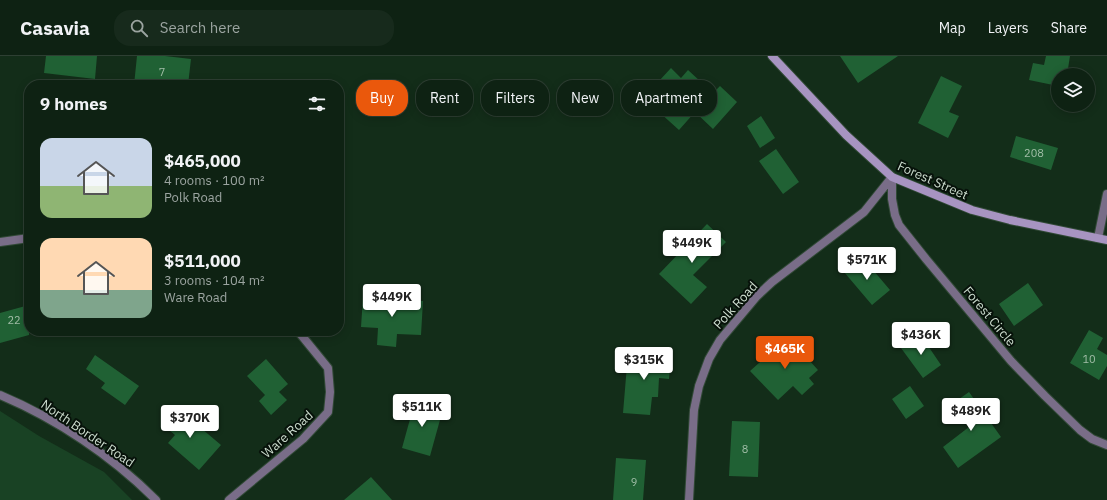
<!DOCTYPE html>
<meta charset="utf-8">
<style>
:root{--surface:#0e2213;--page:#172a1c;--text:#f1f3f6;--muted:#9ba4a0;--line:#2e3f33;--accent:#ea580c}
body{margin:0;font-family:"IBM Plex Sans",sans-serif;background:var(--page);color:var(--text);height:100vh;display:flex;flex-direction:column;font-size:15px;white-space:nowrap}
*{box-sizing:border-box;margin:0}
p{font-size:13px;color:var(--muted)}
.icon{flex:none;width:22px;height:22px;fill:none;stroke:currentColor;stroke-width:2;stroke-linecap:round;stroke-linejoin:round}
.map{position:relative;flex:1;overflow:hidden}
.details{position:absolute;left:24px;top:24px;width:320px;height:256px;display:flex;flex-direction:column;background:var(--surface);border-radius:16px;box-shadow:0 2px 10px #0003,0 0 0 1px var(--line)}
.details>*{flex:none}
.guide{position:absolute;left:356px;top:24px;width:380px;height:36px;display:flex;gap:8px}
.fabs{position:absolute;left:1051px;top:12px;display:grid;gap:8px}
.fabs a{display:grid;place-items:center;width:44px;height:44px;border-radius:50%;background:var(--surface);box-shadow:0 2px 10px #0003,0 0 0 1px var(--line);font-size:20px}
.price{position:absolute;translate:-50% -34px;padding:0 9px;border-radius:4px;background:#fff;color:#222;font-size:13px;line-height:26px;filter:drop-shadow(0 1px 2px #0008)}
.price::after{content:'';position:absolute;left:50%;top:24px;width:12px;height:9px;margin-left:-6px;background:inherit;clip-path:polygon(0 0,100% 0,50% 100%)}
.price.active{background:var(--accent);color:#fff}
ul{padding:0;list-style:none}
li{display:flex;align-items:center;gap:12px;height:100px;padding:0 16px}
li span{display:grid;place-items:center;flex:none;width:112px;height:80px;border-radius:12px;color:#555}
li>.icon{margin-inline-start:auto}
span .icon{width:48px;height:48px;fill:#fffc;stroke-width:1}
li b{font-size:17px}
h2{display:flex;justify-content:space-between;align-items:center;height:48px;padding:0 16px;font-size:17px}
.tag{padding:0 14px;border-radius:16px;background:var(--surface);box-shadow:0 2px 10px #0003,0 0 0 1px var(--line);font-size:14px;line-height:36px}
.tag.active{background:var(--accent);color:#fff}
header{display:flex;align-items:center;gap:24px;box-sizing:border-box;height:56px;padding:0 20px;background:var(--surface);border-bottom:1px solid var(--line)}
header strong{font-size:19px}
nav{display:flex;gap:22px;margin-inline-start:auto;font-size:14px}
.search{width:280px;height:36px;background:var(--page);display:flex;align-items:center;gap:10px;box-sizing:border-box;padding:0 14px;border-radius:16px;color:var(--muted);font-size:15px}
.map>svg:first-child{display:block}
.green{fill:#194224}
.building{fill:#206134}
.lines{fill:none;stroke-linecap:round;stroke-linejoin:round}
.minor-casing{stroke:#314936;stroke-width:10}
.secondary-casing{stroke:#314936;stroke-width:10}
.minor{stroke:#796d88;stroke-width:8}
.secondary{stroke:#a794c1;stroke-width:8}
.labels{text-anchor:middle;stroke-width:4;stroke-linejoin:round;paint-order:stroke}
.number-label{font-size:11px;fill:#a2bea8}
.street-label{font-size:13px;fill:#cdddcf;stroke:#07120a}
</style>
<header>
<strong>Casavia</strong>
<div class="search"><svg class="icon" aria-label="search" viewBox="0 0 24 24"><circle cx="10" cy="10" r="6"/><path d="M15 15l6 6"/></svg>Search here</div>
<nav><a>Map</a><a>Layers</a><a>Share</a></nav>
</header>
<div class="map">
<svg width="1107" height="444" viewBox="0 0 1107 444">
<rect width="100%" height="100%" fill="#132d19"/>
<!-- green -->
<path class="green" d="M0 355 39 380 104 416 132 444H0Z"/>
<!-- building -->
<path class="building" d="M46 0H97L95 23 44 17Z
M137 0H165L191 3 188 29H134Z
M840 0H898L858 27Z
M1046 0H1070L1067 19H1058V30L1029 24 1033 7 1044 9Z
M671 12 681 22 688 14 713 37 720 30 737 46 713 73 695 56 679 74 659 56 675 39 659 25Z
M941 20 962 30 949 56 959 60 948 82 918 67Z
M761 60 775 82 760 92 747 70Z
M1016 80 1058 92 1051 114 1010 101Z
M776 93 799 126 783 138 759 105Z
M707 168 726 186 693 219 707 231 691 248 659 218Z
M862 201 890 234 872 249 844 216Z
M1028 227 1043 249 1014 270 999 248Z
M363 241 423 245 421 279 397 278 396 291 377 289 378 272 361 271Z
M29 249V279L0 287V257Z
M1089 274 1103 282 1097 293 1107 299V310L1099 324 1070 307Z
M920 278 941 309 923 322 901 292Z
M788 281 818 314 809 322 814 328 802 339 793 330 778 344 750 315Z
M628 297 671 300 669 323 659 322 658 341H652L650 359 623 357Z
M95 299 139 330 125 349 101 332 105 327 86 313Z
M266 303 288 328 279 336 287 344 271 359 259 345 265 339 247 320Z
M910 330 924 350 906 363 892 343Z
M969 336 1001 381 958 412 943 391 969 371 952 348Z
M415 345 443 353 430 400 402 392Z
M176 351 221 389 199 414 168 387 175 379 162 368Z
M732 365 760 366 758 421 729 420Z
M616 402 646 404 643 444H613Z
M371 421 392 444H344Z"/>
<g class="lines">
<!-- minor casing -->
<g class="minor-casing">
<path id="minor" d="M892 121V143L895 159 899 169 926 203 1011 305 1045 340 1080 374 1092 383 1107 389
M1098 182 1107 138
M0 186 29 182
M0 339C57 363 112 400 156 444
M229 444 303 383 328 356 330 336 328 312 298 275
M689 444 694 354 699 330 709 303 720 284 757 240 772 226 864 156 892 121"/>
</g>
<!-- secondary casing -->
<g class="secondary-casing">
<path id="secondary" d="M772 0 846 79 892 121 972 154 1010 164 1107 184"/>
</g>
<!-- minor -->
<use href="#minor" class="minor"/>
<!-- secondary -->
<use href="#secondary" class="secondary"/>
</g>
<g class="labels">
<!-- number labels -->
<g class="number-label">
<text x="162" y="20">7</text>
<text x="1034" y="101">208</text>
<text x="14" y="268">22</text>
<text x="1089" y="307">10</text>
<text x="745" y="397">8</text>
<text x="634" y="430">9</text>
</g>
<!-- street labels -->
<g class="street-label">
<text transform="translate(933 124) rotate(24)" y="5">Forest Street</text>
<text transform="translate(735 249) rotate(-48)" y="5">Polk Road</text>
<text transform="translate(990 260) rotate(50)" y="5">Forest Circle</text>
<text transform="translate(88 377) rotate(34)" y="5">North Border Road</text>
<text transform="translate(287 378) rotate(-42)" y="5">Ware Road</text>
</g>
</g>
</svg>
<div class="fabs">
<a><svg class="icon" aria-label="layers" viewBox="0 0 24 24"><path d="M12 4l9 5-9 5-9-5zM3 14l9 5 9-5"/></svg></a>
</div>
<b class="price" style="left:692px;top:208px">$449K</b>
<b class="price" style="left:867px;top:225px">$571K</b>
<b class="price" style="left:392px;top:262px">$449K</b>
<b class="price" style="left:921px;top:300px">$436K</b>
<b class="price active" style="left:785px;top:314px">$465K</b>
<b class="price" style="left:644px;top:325px">$315K</b>
<b class="price" style="left:422px;top:372px">$511K</b>
<b class="price" style="left:971px;top:376px">$489K</b>
<b class="price" style="left:190px;top:383px">$370K</b>
<div class="guide">
<a class="tag active">Buy</a>
<a class="tag">Rent</a>
<a class="tag">Filters</a>
<a class="tag">New</a>
<a class="tag">Apartment</a>
</div>
<section class="details">
<h2>9 homes<svg class="icon" aria-label="filters" viewBox="0 0 24 24"><path d="M4 7h16M4 17h16"/><circle cx="9" cy="7" r="2"/><circle cx="15" cy="17" r="2"/></svg></h2>
<ul>
<li><span style="background:linear-gradient(#c9d6e8 60%,#8fb573 0)"><svg class="icon" aria-label="home" viewBox="0 0 24 24"><path d="M3 11l9-7 9 7M6 9v11h12V9"/></svg></span><div><b>$465,000</b><p>4 rooms · 100 m²</p><p>Polk Road</p></div></li>
<li><span style="background:linear-gradient(#ffd9b3 65%,#7fa58c 0)"><svg class="icon" aria-label="home" viewBox="0 0 24 24"><path d="M3 11l9-7 9 7M6 9v11h12V9"/></svg></span><div><b>$511,000</b><p>3 rooms · 104 m²</p><p>Ware Road</p></div></li>
</ul>
</section>
</div>
